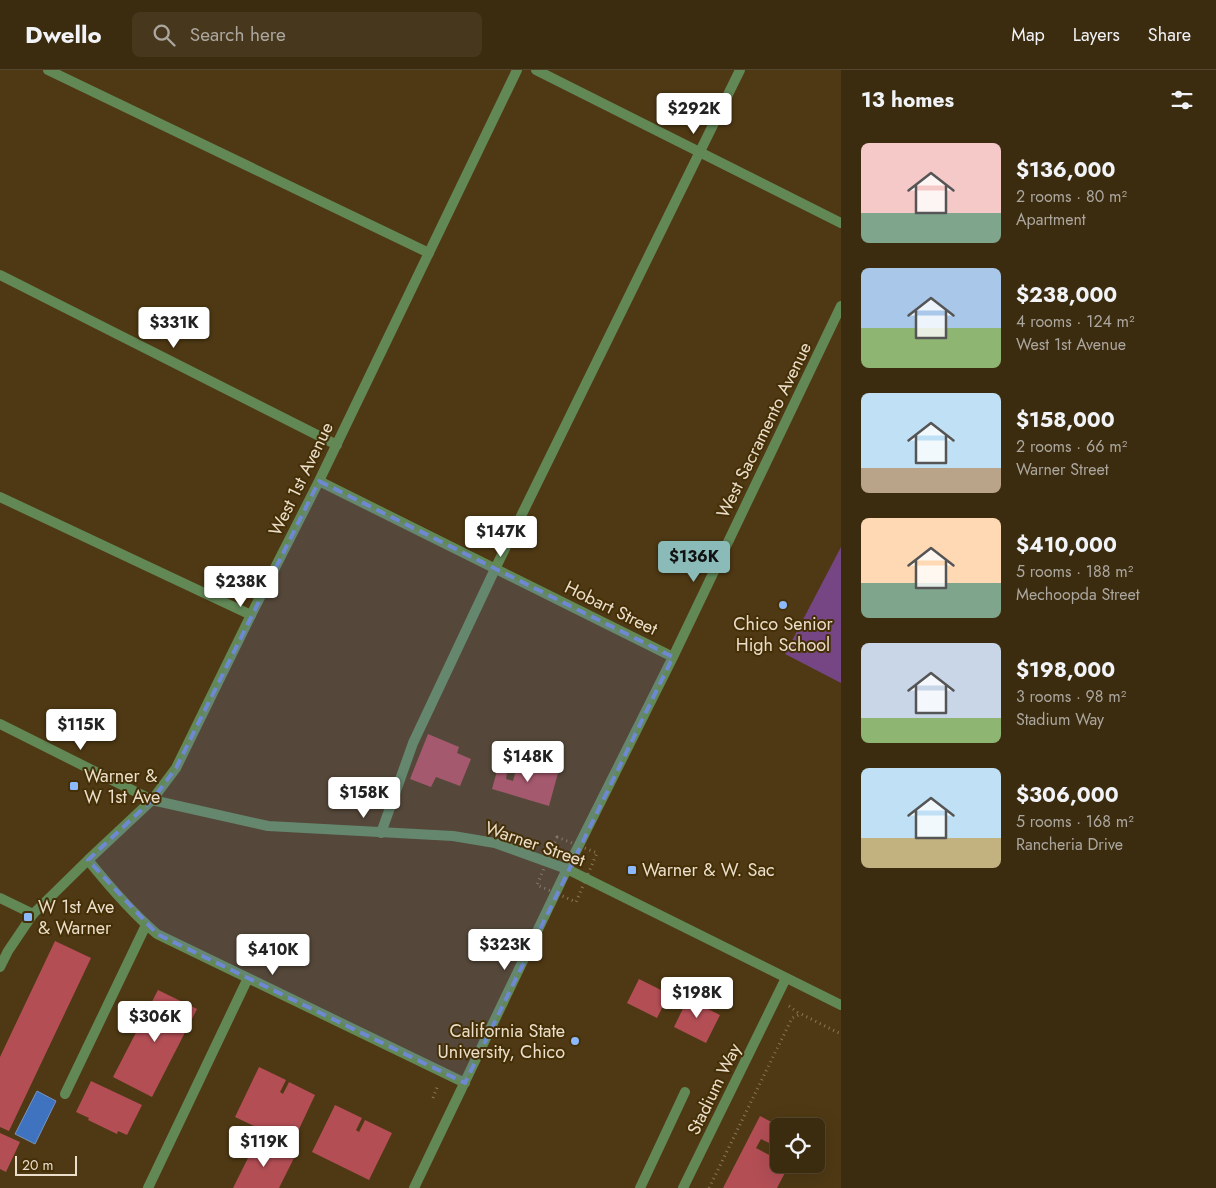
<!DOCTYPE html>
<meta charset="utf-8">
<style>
:root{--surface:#3b2b0f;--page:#46371d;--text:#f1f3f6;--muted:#aca79e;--line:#54472f;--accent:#8bbbb9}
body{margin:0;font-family:Jost,sans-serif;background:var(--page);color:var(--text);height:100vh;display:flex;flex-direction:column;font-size:19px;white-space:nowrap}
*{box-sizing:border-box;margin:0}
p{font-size:16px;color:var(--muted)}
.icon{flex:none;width:28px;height:28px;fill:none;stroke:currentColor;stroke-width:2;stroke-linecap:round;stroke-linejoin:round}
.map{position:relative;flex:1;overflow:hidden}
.sheet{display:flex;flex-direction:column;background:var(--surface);width:375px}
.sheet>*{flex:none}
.buttons{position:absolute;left:770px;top:1048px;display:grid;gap:10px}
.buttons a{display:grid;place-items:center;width:55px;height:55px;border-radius:8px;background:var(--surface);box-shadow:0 5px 20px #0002,0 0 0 1px var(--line);font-size:25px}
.scale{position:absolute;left:15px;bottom:12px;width:62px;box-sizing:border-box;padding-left:5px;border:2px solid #ebdeca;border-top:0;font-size:14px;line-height:18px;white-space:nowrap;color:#ebdeca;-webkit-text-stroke:4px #442f07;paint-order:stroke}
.price{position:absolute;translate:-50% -42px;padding:0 11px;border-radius:5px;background:#fff;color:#222;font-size:16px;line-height:32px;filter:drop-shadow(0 1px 2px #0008)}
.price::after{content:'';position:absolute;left:50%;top:30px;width:15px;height:11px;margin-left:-8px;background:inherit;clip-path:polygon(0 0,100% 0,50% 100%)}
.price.current{background:var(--accent);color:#111}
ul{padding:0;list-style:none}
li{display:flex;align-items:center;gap:15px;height:125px;padding:0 20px}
li span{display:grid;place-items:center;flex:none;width:140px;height:100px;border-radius:8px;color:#555}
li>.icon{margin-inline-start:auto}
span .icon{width:60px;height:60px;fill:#fffc;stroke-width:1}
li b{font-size:21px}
h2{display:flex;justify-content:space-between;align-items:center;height:60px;padding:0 20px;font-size:21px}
header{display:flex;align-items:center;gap:30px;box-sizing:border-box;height:70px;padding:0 25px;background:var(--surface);border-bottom:1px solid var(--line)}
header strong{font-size:24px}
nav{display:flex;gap:28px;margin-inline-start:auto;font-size:18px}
.search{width:350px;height:45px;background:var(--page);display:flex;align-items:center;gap:12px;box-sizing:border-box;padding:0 18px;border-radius:8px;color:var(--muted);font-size:19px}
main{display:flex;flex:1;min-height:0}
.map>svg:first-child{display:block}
.green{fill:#754683}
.water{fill:#4073bf;stroke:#7393c2}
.building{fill:#b34e55}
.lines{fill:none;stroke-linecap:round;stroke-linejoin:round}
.path{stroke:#8a7758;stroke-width:3;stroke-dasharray:1 4;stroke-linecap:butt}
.service{stroke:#628856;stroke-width:10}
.minor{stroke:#628856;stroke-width:10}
.marked{fill:#6f88d2;fill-opacity:0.2;stroke:#6f88d2;stroke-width:4;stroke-dasharray:10 6;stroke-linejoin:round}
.poi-dot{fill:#8cb9fc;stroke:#442f07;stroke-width:2}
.labels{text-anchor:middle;stroke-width:4;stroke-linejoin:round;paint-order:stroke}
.street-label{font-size:18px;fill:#ebdeca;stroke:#442f07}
.poi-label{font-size:18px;fill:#ebdeca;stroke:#442f07;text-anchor:start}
</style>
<header>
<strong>Dwello</strong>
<div class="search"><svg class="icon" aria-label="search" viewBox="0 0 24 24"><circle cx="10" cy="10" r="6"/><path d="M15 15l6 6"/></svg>Search here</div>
<nav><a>Map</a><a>Layers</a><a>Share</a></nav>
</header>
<main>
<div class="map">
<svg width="841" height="1118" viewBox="0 0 841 1118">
<rect width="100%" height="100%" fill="#4f3914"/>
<!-- green -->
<path class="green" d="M841 477V613L785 584Z"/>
<!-- water -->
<path class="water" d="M37 1021 56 1031 35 1074 15 1064Z"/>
<!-- building -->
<path class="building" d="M428 664 459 677 457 683 471 689 460 716 436 707 431 717 410 709Z
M520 685 531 690 529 698 545 702 546 699 558 703 549 736 492 719 497 701 507 703 506 709 513 711Z
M55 871 91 888 9 1061 0 1057V987Z
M639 909 669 924 657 948 627 933Z
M158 920 197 939 152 1027 113 1007Z
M692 920 702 925 698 934 720 945 706 973 674 957Z
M259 997 286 1010 280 1022 283 1024 289 1012 315 1025 292 1074 235 1047Z
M91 1011 142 1035 127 1065 118 1061 117 1064 88 1050 89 1048 76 1042Z
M335 1035 362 1048 356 1060 359 1062 365 1050 392 1063 369 1110 312 1082Z
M760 1046 779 1056V1078L761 1069 756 1078 779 1090V1094L789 1095 777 1118H723Z
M0 1063 20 1072 6 1102 0 1099Z
M257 1070 294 1088 279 1118H233Z"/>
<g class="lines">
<!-- path -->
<path class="path" d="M557 767 597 783 576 832 537 815Z
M789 936 800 944
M433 1028 438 1015
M709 1118 792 948 801 944 841 964"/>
<!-- service -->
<path class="service" d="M48 0 429 183
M0 427 251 545
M381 763 413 673 495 499 740 0
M0 828 33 844
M65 1024 146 855
M640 1118 685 1022"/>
<!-- minor -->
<path class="minor" d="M536 0 841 153
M0 205 337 375
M319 411 673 587
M0 654 152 730 268 756 453 766 495 773 567 799 841 935
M88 790C109 816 131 842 157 864L465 1013
M0 897 8 881 33 844 88 790 152 730 176 698 251 545 319 411 517 0
M148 1118 248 908
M414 1118 567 799 673 587 841 236
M683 1118 786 908"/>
</g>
<!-- marked area -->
<path class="marked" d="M319 411 673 587 465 1013 157 864 88 790 152 730 176 698Z"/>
<!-- markers -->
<g class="poi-dot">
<circle cx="783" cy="535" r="5"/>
<rect x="69" y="711" width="10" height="10" rx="2.5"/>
<rect x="627" y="795" width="10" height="10" rx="2.5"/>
<rect x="23" y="842" width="10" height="10" rx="2.5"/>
<circle cx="575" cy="971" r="5"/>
</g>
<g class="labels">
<!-- street labels -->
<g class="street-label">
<text transform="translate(764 360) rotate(-64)" y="6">West Sacramento Avenue</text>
<text transform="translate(301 409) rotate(-64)" y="6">West 1st Avenue</text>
<text transform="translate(611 538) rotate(26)" y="6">Hobart Street</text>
<text transform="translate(535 774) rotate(19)" y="6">Warner Street</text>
<text transform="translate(714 1019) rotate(-64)" y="6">Stadium Way</text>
</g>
<!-- poi labels -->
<g class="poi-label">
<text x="783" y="560" text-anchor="middle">Chico Senior<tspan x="783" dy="21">High School</tspan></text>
<text x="84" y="712">Warner &amp;<tspan x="84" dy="21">W 1st Ave</tspan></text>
<text x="642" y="806">Warner &amp; W. Sac</text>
<text x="38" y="843">W 1st Ave<tspan x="38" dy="21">&amp; Warner</tspan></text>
<text x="565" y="967" text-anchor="end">California State<tspan x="565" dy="21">University, Chico</tspan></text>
</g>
</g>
</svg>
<div class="buttons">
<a><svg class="icon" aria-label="locate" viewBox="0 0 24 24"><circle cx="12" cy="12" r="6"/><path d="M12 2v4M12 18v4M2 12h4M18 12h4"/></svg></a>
</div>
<div class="scale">20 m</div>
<b class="price" style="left:694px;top:65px">$292K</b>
<b class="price" style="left:174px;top:279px">$331K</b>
<b class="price" style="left:501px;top:488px">$147K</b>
<b class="price current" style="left:694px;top:513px">$136K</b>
<b class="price" style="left:241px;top:538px">$238K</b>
<b class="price" style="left:81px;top:681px">$115K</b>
<b class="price" style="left:528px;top:713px">$148K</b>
<b class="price" style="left:364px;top:749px">$158K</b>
<b class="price" style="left:505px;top:901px">$323K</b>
<b class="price" style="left:273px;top:906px">$410K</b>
<b class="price" style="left:697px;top:949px">$198K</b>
<b class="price" style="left:155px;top:973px">$306K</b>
<b class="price" style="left:264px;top:1098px">$119K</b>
</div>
<section class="sheet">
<h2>13 homes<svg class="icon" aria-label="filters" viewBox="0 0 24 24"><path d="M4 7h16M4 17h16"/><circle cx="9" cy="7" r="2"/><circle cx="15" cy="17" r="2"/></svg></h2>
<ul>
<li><span style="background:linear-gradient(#f6c9c9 70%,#7fa58c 0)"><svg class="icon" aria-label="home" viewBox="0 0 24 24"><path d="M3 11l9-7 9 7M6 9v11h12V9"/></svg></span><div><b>$136,000</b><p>2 rooms · 80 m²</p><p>Apartment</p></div></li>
<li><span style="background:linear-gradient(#a9c7e8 60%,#8fb573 0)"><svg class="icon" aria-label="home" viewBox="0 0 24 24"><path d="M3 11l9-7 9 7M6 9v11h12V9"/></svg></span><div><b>$238,000</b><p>4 rooms · 124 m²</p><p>West 1st Avenue</p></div></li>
<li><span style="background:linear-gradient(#bfe0f5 75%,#b9a48a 0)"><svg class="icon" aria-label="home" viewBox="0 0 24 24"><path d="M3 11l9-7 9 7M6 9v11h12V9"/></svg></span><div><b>$158,000</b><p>2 rooms · 66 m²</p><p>Warner Street</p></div></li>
<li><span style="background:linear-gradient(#ffd9b3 65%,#7fa58c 0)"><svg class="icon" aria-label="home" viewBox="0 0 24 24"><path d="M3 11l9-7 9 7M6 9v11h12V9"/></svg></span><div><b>$410,000</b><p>5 rooms · 188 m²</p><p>Mechoopda Street</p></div></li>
<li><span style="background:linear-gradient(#c9d6e8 75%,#8fb573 0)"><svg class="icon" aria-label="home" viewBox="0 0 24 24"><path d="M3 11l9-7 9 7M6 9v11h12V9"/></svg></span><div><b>$198,000</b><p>3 rooms · 98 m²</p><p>Stadium Way</p></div></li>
<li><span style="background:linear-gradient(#bfe0f5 70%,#c2b280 0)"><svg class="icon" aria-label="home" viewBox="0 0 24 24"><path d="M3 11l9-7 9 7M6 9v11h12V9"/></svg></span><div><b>$306,000</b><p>5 rooms · 168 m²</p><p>Rancheria Drive</p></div></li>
</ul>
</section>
</main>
